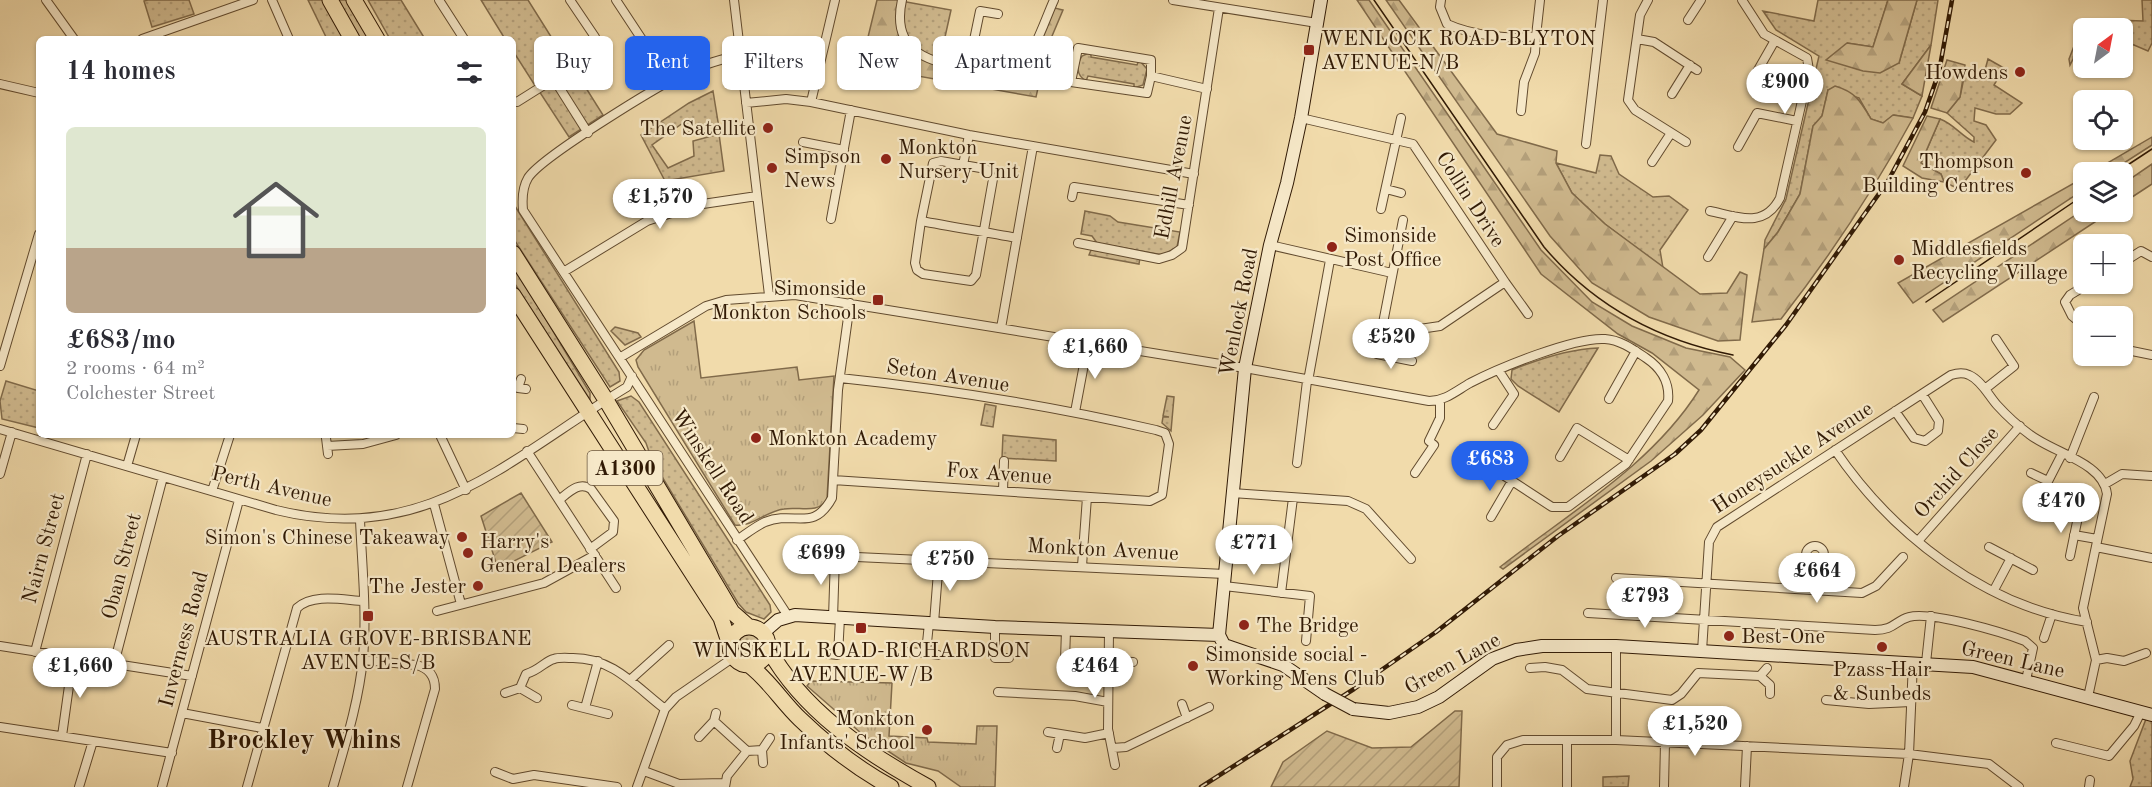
<!DOCTYPE html>
<meta charset="utf-8">
<style>
:root{--surface:#fff;--page:#f2f2f3;--text:#2b2b33;--muted:#7c7c81;--accent:#2563eb}
body{margin:0;font-family:"Old Standard TT",serif;background:var(--page);color:var(--text);height:100vh;display:flex;flex-direction:column;font-size:22px;white-space:nowrap}
*{box-sizing:border-box;margin:0}
p{font-size:20px;color:var(--muted)}
.icon{flex:none;width:33px;height:33px;fill:none;stroke:currentColor;stroke-width:2;stroke-linecap:round;stroke-linejoin:round}
.map{position:relative;flex:1;overflow:hidden}
.details{position:absolute;left:36px;top:36px;width:480px;height:402px;display:flex;flex-direction:column;background:var(--surface);border-radius:9px;box-shadow:0 2px 4px #0004}
.details>*{flex:none}
.hud{position:absolute;left:534px;top:36px;width:570px;height:54px;display:flex;gap:12px}
.needle{width:39px;rotate:32deg}
.tools{position:absolute;left:2073px;top:18px;display:grid;gap:12px}
.tools a{display:grid;place-items:center;width:60px;height:60px;border-radius:9px;background:var(--surface);box-shadow:0 2px 4px #0004;font-size:30px}
.price{position:absolute;translate:-50% -51px;padding:0 14px;border-radius:21px;background:#fff;color:#222;font-size:20px;line-height:39px;filter:drop-shadow(0 2px 3px #0008)}
.price::after{content:'';position:absolute;left:50%;top:36px;width:18px;height:14px;margin-left:-9px;background:inherit;clip-path:polygon(0 0,100% 0,50% 100%)}
.price.active{background:var(--accent);color:#fff}
ul{padding:0;list-style:none}
li{display:grid;align-content:center;gap:12px;height:318px;padding:0 30px}
li span{display:grid;place-items:center;height:186px;border-radius:9px;color:#555}
li>.icon{margin-inline-start:auto}
span .icon{width:108px;height:108px;fill:#fffc;stroke-width:1}
li b{font-size:26px}
h2{display:flex;justify-content:space-between;align-items:center;height:72px;padding:0 30px;font-size:26px}
.chip{padding:0 21px;border-radius:9px;background:var(--surface);box-shadow:0 2px 4px #0004;font-size:21px;line-height:54px}
.chip.active{background:var(--accent);color:#fff}
.map>svg:first-child{display:block}
.grass{fill:url(#grass-dots);stroke:#806a4a;stroke-width:1.5}
.forest{fill:url(#forest-firs);stroke:#806a4a;stroke-width:1.5}
.park{fill:url(#park-tufts);stroke:#806a4a;stroke-width:1.5}
.garden{fill:url(#garden-furrows);stroke:#806a4a;stroke-width:1.5}
.lines{fill:none;stroke-linecap:round;stroke-linejoin:round}
.street-casing{stroke:#614a2e;stroke-width:10}
.secondary-casing{stroke:#311a05;stroke-width:14}
.highway-casing{stroke:#311a05;stroke-width:17}
.street{stroke:#f6e8c8;stroke-width:8}
.secondary{stroke:#f6e8c8;stroke-width:12}
.highway{stroke:#f1dbab;stroke-width:15}
.tram{stroke:#311a05;stroke-width:1.5}
.rail-casing{stroke:#311a05;stroke-width:4.5}
.rail{stroke:#f6e8c8;stroke-width:2;stroke-dasharray:7;stroke-linecap:butt}
.secondary-bridge-casing{stroke:#311a05;stroke-width:14;stroke-linecap:butt}
.secondary-bridge{stroke:#f6e8c8;stroke-width:12}
.poi-dot{fill:#8f2418;stroke:#f6e8c8;stroke-width:2}
.labels{text-anchor:middle;stroke-width:4.5;stroke-linejoin:round;paint-order:stroke}
.shield{fill:#f6e8c8;stroke:#6c5840;stroke-width:1.5}
.shield-label{font-size:20px;font-weight:bold;fill:#311a05}
.poi-label{font-size:21px;fill:#311a05;stroke:#f6e8c8;text-anchor:start}
.street-label{font-size:21px;fill:#311a05;stroke:#f6e8c8}
.district-label{font-size:27px;font-weight:bold;fill:#311a05;stroke:#f6e8c8}
</style>
<div class="map">
<svg width="2152" height="787" viewBox="0 0 2152 787">
<defs>
<pattern id="grass-dots" width="8" height="8" patternUnits="userSpaceOnUse" patternTransform="scale(1.5)"><rect width="8" height="8" fill="#d0ba8f"/><path d="M2 2h.1M6 6h.1" fill="none" stroke="#b39f7a" stroke-width="1.8" stroke-linecap="round"/></pattern>
<pattern id="forest-firs" width="22" height="20" patternUnits="userSpaceOnUse" patternTransform="scale(1.5)"><rect width="22" height="20" fill="#d0ba8f"/><path d="M5 1l3.5 6h-7zM16 11l3.5 6h-7z" fill="#b39f7a"/></pattern>
<pattern id="park-tufts" width="24" height="20" patternUnits="userSpaceOnUse" patternTransform="scale(1.5)"><rect width="24" height="20" fill="#d0ba8f"/><path d="M3 7l-1-3M5 7V3M7 7l1-3M15 17l-1-3M17 17v-4M19 17l1-3" fill="none" stroke="#b39f7a"/></pattern>
<pattern id="garden-furrows" width="10" height="10" patternUnits="userSpaceOnUse" patternTransform="scale(1.5)"><rect width="10" height="10" fill="#d0ba8f"/><path d="M-1 1l2-2M0 10L10 0M9 11l2-2" fill="none" stroke="#b39f7a"/></pattern>
</defs>
<rect width="100%" height="100%" fill="#f1dbab"/>
<filter id="stains"><feTurbulence type="fractalNoise" baseFrequency=".00333" numOctaves="4"/><feColorMatrix values="0 0 0 0 .2 0 0 0 0 .09 0 0 0 0 .02 0 0 0 .5 -.17"/></filter>
<radialGradient id="worn" r=".72"><stop offset=".6" stop-color="#630" stop-opacity="0"/><stop offset="1" stop-color="#630" stop-opacity=".3"/></radialGradient>
<!-- grass -->
<path class="grass" d="M148 0H189L194 14 152 27 144 1Z
M308 0H324L348 39H327Z
M338 0H348L369 39H359Z
M368 0H401L425 39H390Z
M481 0H528L567 62 560 67 556 63 539 73 542 79 534 84 513 51V39H505Z
M1818 0H1888L1873 47 1847 43 1899 63 1917 0H1938L1931 45 1902 84 1922 96 1913 118 1894 115 1883 123 1871 119 1859 98 1828 90 1822 116 1813 126 1800 194 1778 232 1764 249 1765 240 1786 199 1819 56 1776 30 1763 11 1814 21Z
M2142 0H2152V43L2148 51 2134 45 2123 44 2122 28H2084L2083 39 2070 65 2069 59 2083 23 2087 19 2143 21Z
M901 1 951 10 943 46 1025 64 1003 75 932 61 907 43Z
M1091 52V57L1137 65 1139 60 1147 69 1143 85 1134 88V84L1088 76 1086 81C1076 75 1076 65 1082 56Z
M1988 59 2004 68 1994 85 2022 103 2010 114H1996L1975 108 1974 121 1986 125 1996 140 1959 189 1944 182 1941 174 1921 163 1940 119C1954 124 1961 136 1974 142V137L1947 113 1960 97 1965 73 1985 70Z
M574 69 603 115 569 137 539 91Z
M713 91 719 128 691 134 683 123 652 145 668 168 694 156 693 141 719 134 724 171 665 181 641 135 689 103Z
M1600 155 1611 156 1619 174 1653 197 1669 196 1688 210 1660 250 1663 268 1605 224 1572 193 1556 163 1596 173Z
M513 203 619 372 620 381 610 387 513 238Z
M1085 211 1110 216 1118 222 1180 232 1177 247 1163 255 1097 243 1092 236 1081 234Z
M1091 250 1140 257 1139 264 1089 255Z
M513 264 590 393V400L513 281Z
M615 327 638 333 641 337 625 345 611 331Z
M1598 348 1559 412 1518 386 1511 379 1512 370C1539 359 1568 349 1598 348Z
M6 381 39 391V428L2 419 0 401Z
M631 396 639 402 770 605 771 612 764 619 746 612 738 603 652 460 646 443 617 401Z
M1167 396 1174 397 1171 431 1162 423 1163 417H1169L1163 416Z
M985 404 996 406 993 427 981 425Z
M1003 435 1056 440V461L1002 458Z
M735 646a13 13 0 1 1 26 0a13 13 0 1 1-26 0Z
M2146 719 2152 721V787H2130L2133 779 2130 761Z
M1629 776 1628 787H1603V777Z"/>
<!-- forest -->
<path class="forest" d="M877 0H902L898 18 915 52 968 69 1015 72 1055 8 1063 10 1047 48 1036 97 861 66Z
M1357 0H1369L1541 250 1592 302 1632 326 1686 348 1730 357 1745 370 1703 415 1651 461 1503 569 1500 567C1569 513 1652 465 1699 390L1652 353 1618 334 1541 274Z
M1386 0H1399L1497 134 1557 151 1556 163 1572 193 1605 224 1700 294 1727 293 1740 272 1747 275 1740 340 1718 341 1649 317 1592 283 1550 236Z
M1888 0H1917L1899 63 1880 73 1863 71 1826 60 1847 43 1873 47Z
M1931 45 1922 96 1902 84Z
M1947 60 1965 65 1960 97 1947 113 1931 108Z
M1835 86C1856 92 1861 102 1871 119L1883 123 1893 115 1913 118C1874 190 1831 255 1781 319L1752 322 1764 249 1778 232 1800 194 1813 126 1822 116 1828 90Z
M1927 116 1940 119 1921 163 1941 174 1944 182 1922 178 1903 166Z
M2152 137V145L2110 172H2092Z
M2152 164V184L2123 203V184Z
M2083 178V190L1913 303 1898 283Z
M2083 210 2110 212 1943 322 1933 310Z"/>
<!-- park -->
<path class="park" d="M694 321 701 378 797 367 799 380 834 376 827 499C818 515 799 506 784 509 766 511 753 527 735 525L638 367 636 360 644 350Z
M811 681 892 683 889 736 927 738 928 742 976 744 977 726H997L995 787H961L938 771 906 763 862 734 807 686Z"/>
<!-- garden -->
<path class="garden" d="M521 493 552 542 498 569 481 516Z
M1455 711H1462L1459 787H1271L1283 762 1327 731 1372 748 1411 747Z"/>
<g class="lines">
<!-- street casing -->
<g class="street-casing">
<path id="street" d="M46 0 74 39
M272 0 289 39
M439 0 464 39
M616 0 670 82
M734 0 769 295
M902 0C890 54 931 62 974 70 987 72 1003 78 1015 72 1031 64 1046 17 1054 0
M1173 0 1317 23
M1441 0 1440 7 1447 24C1471 35 1510 40 1536 36L1540 0
M1648 0 1640 15 1628 100 1635 110 1686 142
M1688 20 1701 0
M142 39 253 0
M1637 39 1654 42 1697 70
M740 55C718 60 696 66 675 78 649 92 540 158 528 178 522 188 522 199 523 210L788 616
M968 69 980 11 998 14
M1151 76V60L1078 48 1071 82 1147 93 1151 76 1207 89
M1754 77 1774 42
M554 79 588 133
M0 84 39 93
M1672 94 1690 65
M513 101 517 102 595 53V37L570 0
M811 102 835 0
M746 103 786 99 811 102 969 135 1194 174
M1521 111 1524 82 1535 53 1536 36
M1301 118 1413 144 1505 282 1440 326 1413 330 1382 323
M803 142 844 150
M1586 144 1603 0
M1738 147 1757 113 1797 121
M1652 162 1671 133
M963 165 969 135
M1386 189 1401 193
M1072 197 1074 187 1189 205
M1381 209 1401 118
M1710 211C1738 217 1764 229 1780 198L1809 70 1807 58 1764 34 1742 0
M831 219 851 110
M1403 220 1377 354 1412 361
M921 221 915 263 917 270 923 274 971 281 976 275 993 179 986 169 941 161 933 163 921 221C953 227 985 232 1017 238
M1078 243 1159 259 1172 255 1182 248 1219 8
M1270 245 1392 273
M1708 257 1733 216
M2122 263 2141 251 2152 257
M565 271 647 221 696 205 757 196
M1505 282 1528 314
M2084 326 2072 316 2065 302 2070 295 2088 284
M1001 328 1033 146
M2122 349 2152 355
M621 357 706 306 726 300 795 295 1245 368 1429 401C1445 401 1456 391 1470 383 1499 368 1574 337 1605 339 1621 340 1634 350 1646 358 1661 368 1670 383 1668 401L1626 464 1568 507H1552L1503 475
M0 366 39 234
M521 379 518 388 526 389
M1308 381 1330 260
M1985 389 2014 366 1996 339
M1609 399 1636 351
M1895 411 1914 438 1925 441 1938 431 1939 421 1922 394
M1075 412 1088 343
M1493 425 1514 394 1499 371
M513 428 523 429
M0 429 276 510C427 547 508 459 627 387L632 376
M440 435 466 490
M326 438 328 454
M327 446 363 444 396 435
M1835 450C1892 534 1984 606 2087 622
M527 451 616 588
M1560 457 1577 428 1629 460
M2070 458 2094 397
M1297 463 1307 381
M127 466 136 435
M1415 473 1434 445 1429 441 1440 418V401
M2031 473 2048 481
M0 474 12 432
M833 480 1150 501 1162 495 1169 444 1165 433 1156 430C1052 406 945 389 840 378
M2105 484 2122 474 2152 476
M212 491 230 435
M1003 491 1004 461
M1232 493 1348 501 1366 509 1411 559
M2041 495 2062 454
M559 500C569 492 579 481 591 489L614 521 613 532 590 549
M434 504 461 604
M1491 517 1512 481
M2074 535 2097 539
M737 540C746 534 756 526 765 522 795 510 813 533 832 498L838 390 850 303
M1918 541 2020 426
M1806 555a9 9 0 1 1 18 0a9 9 0 1 1-18 0Z
M1989 547 2033 570
M2096 547 2152 558
M2070 556 2078 517
M1082 566 1087 497
M1616 578 1862 593 1876 586 1903 557
M1224 586 1310 596 1306 641
M1812 590 1814 564
M1994 590 2011 558
M1281 593 1293 498
M437 611 544 583 595 555
M1588 613 1875 630C1894 630 1895 621 1909 617 1931 611 2002 632 2025 641L2033 648 2026 680
M833 618 835 556 1225 574
M934 623 939 559
M995 627V658H1009
M1066 630 1065 660H1080
M1109 631 1108 729 1115 765
M2044 638 2052 614
M0 646 192 676
M1616 646V740
M1702 651 1709 542 1717 527 1951 375C1957 373 1963 372 1969 375 1981 380 1989 396 1997 405 2007 416 2018 426 2029 434 2053 453 2103 462 2107 494L2083 608 2096 660 2088 697
M35 652 87 454
M906 652 926 653 929 623
M926 653 938 655
M828 654 838 655 840 618
M362 660 416 665C429 668 435 676 435 689L407 787
M2096 660 2107 658 2124 661 2146 653
M1109 661 1133 662
M1926 663 1931 616
M114 664 163 477
M1530 668 1545 667 1562 670 1587 689 1672 700 1681 694 1698 673 1760 676
M1767 668 1760 676 1770 685V694
M630 680 669 645
M520 688 537 698
M998 692 1075 696 1108 702
M505 693 520 688 526 674C540 670 545 661 554 659 559 657 568 658 573 658 613 658 635 686 665 709
M1826 700 1869 704 1911 702
M1182 704 1187 718
M572 705 608 714
M585 708 598 661
M182 713 262 728
M714 721 747 751
M0 727 172 753
M1048 732 1085 738 1109 733
M62 736 73 657
M699 737 714 721 716 713
M2056 743 2109 756 2134 726 2141 712
M1057 748 1060 734
M1113 748 1126 747 1209 707
M762 750 770 738
M762 750 763 763
M747 751 762 750
M644 771 679 784 724 783
M495 772 513 779 534 775 617 787
M79 787 93 741
M162 787 239 500
M247 787 297 608C313 593 343 600 364 601
M333 787C345 745 359 701 363 658 367 612 362 566 360 520
M637 787 665 709 676 697 734 657
M725 787 727 776 747 751
M1497 787V757L1507 745 1523 740H1616L1909 754 1989 764 2019 787
M1567 787V740
M1664 787 1665 743
M1745 787 1747 746
M1904 787 1909 754 1913 662
M2089 787 2090 780"/>
</g>
<!-- secondary casing -->
<g class="secondary-casing">
<path id="secondary" d="M1321 0 1301 118 1287 183 1270 245 1245 368 1219 635 1224 645 1283 665 1325 694
M763 633 778 620 795 615 995 627 1219 635
M1353 709 1389 713 1418 707 1439 697 1492 659 1516 650 1542 646H1616L1973 667 2152 715"/>
</g>
<!-- highway casing -->
<g class="highway-casing">
<path id="highway" d="M330 0 352 39
M354 0 377 39
M513 253 606 400 732 612 749 627
M513 295 721 618 730 645
M730 646a19 19 0 1 1 38 0a19 19 0 1 1-38 0Z
M767 646C801 710 866 753 928 787
M749 665C769 680 782 702 800 719 827 745 858 769 891 787"/>
</g>
<!-- street -->
<use href="#street" class="street"/>
<!-- secondary -->
<use href="#secondary" class="secondary"/>
<!-- highway -->
<use href="#highway" class="highway"/>
<!-- tram -->
<path class="tram" d="M1374 0 1544 247C1594 306 1657 340 1733 355
M2117 172 2152 149
M1926 302 2084 195"/>
<!-- rail casing -->
<g class="rail-casing">
<path id="rail" d="M1201 787 1354 689 1436 632 1558 536 1675 454 1701 430 1786 325 1888 181 1925 112 1939 72 1952 0"/>
</g>
<!-- rail -->
<use href="#rail" class="rail"/>
<!-- secondary-bridge casing -->
<g class="secondary-bridge-casing">
<path id="secondary-bridge" d="M1325 694 1353 709"/>
</g>
<!-- secondary-bridge -->
<use href="#secondary-bridge" class="secondary-bridge"/>
</g>
<!-- markers -->
<g class="poi-dot">
<rect x="1303" y="44" width="12" height="12" rx="3"/>
<circle cx="2020" cy="72" r="6"/>
<circle cx="768" cy="128" r="6"/>
<circle cx="886" cy="159" r="6"/>
<circle cx="772" cy="168" r="6"/>
<circle cx="2026" cy="173" r="6"/>
<circle cx="1332" cy="247" r="6"/>
<circle cx="1899" cy="260" r="6"/>
<rect x="872" y="294" width="12" height="12" rx="3"/>
<circle cx="756" cy="438" r="6"/>
<circle cx="462" cy="537" r="6"/>
<circle cx="468" cy="553" r="6"/>
<circle cx="478" cy="586" r="6"/>
<rect x="362" y="610" width="12" height="12" rx="3"/>
<circle cx="1244" cy="625" r="6"/>
<rect x="855" y="622" width="12" height="12" rx="3"/>
<circle cx="1729" cy="636" r="6"/>
<circle cx="1882" cy="647" r="6"/>
<circle cx="1193" cy="666" r="6"/>
<circle cx="927" cy="730" r="6"/>
</g>
<g class="labels">
<!-- shield labels -->
<rect class="shield" x="587.5" y="451" width="75" height="34" rx="4.5"/>
<g class="shield-label">
<text x="625" y="475">A1300</text>
</g>
<!-- poi labels -->
<g class="poi-label">
<text x="1321" y="45">WENLOCK ROAD-BLYTON<tspan x="1321" dy="24">AVENUE-N/B</tspan></text>
<text x="2008" y="79" text-anchor="end">Howdens</text>
<text x="756" y="135" text-anchor="end">The Satellite</text>
<text x="898" y="154">Monkton<tspan x="898" dy="24">Nursery Unit</tspan></text>
<text x="784" y="163">Simpson<tspan x="784" dy="24">News</tspan></text>
<text x="2014" y="168" text-anchor="end">Thompson<tspan x="2014" dy="24">Building Centres</tspan></text>
<text x="1344" y="242">Simonside<tspan x="1344" dy="24">Post Office</tspan></text>
<text x="1911" y="255">Middlesfields<tspan x="1911" dy="24">Recycling Village</tspan></text>
<text x="866" y="295" text-anchor="end">Simonside<tspan x="866" dy="24">Monkton Schools</tspan></text>
<text x="768" y="445">Monkton Academy</text>
<text x="450" y="544" text-anchor="end">Simon's Chinese Takeaway</text>
<text x="480" y="548">Harry's<tspan x="480" dy="24">General Dealers</tspan></text>
<text x="466" y="593" text-anchor="end">The Jester</text>
<text x="1256" y="632">The Bridge</text>
<text x="1741" y="643">Best-One</text>
<text x="368" y="645" text-anchor="middle">AUSTRALIA GROVE-BRISBANE<tspan x="368" dy="24">AVENUE-S/B</tspan></text>
<text x="861" y="657" text-anchor="middle">WINSKELL ROAD-RICHARDSON<tspan x="861" dy="24">AVENUE-W/B</tspan></text>
<text x="1205" y="661">Simonside social -<tspan x="1205" dy="24">Working Mens Club</tspan></text>
<text x="1882" y="676" text-anchor="middle">Pzass Hair<tspan x="1882" dy="24">&amp; Sunbeds</tspan></text>
<text x="915" y="725" text-anchor="end">Monkton<tspan x="915" dy="24">Infants' School</tspan></text>
</g>
<!-- street labels -->
<g class="street-label">
<text transform="translate(1173 177) rotate(-79)" y="7">Edhill Avenue</text>
<text transform="translate(1471 199) rotate(57)" y="7">Collin Drive</text>
<text transform="translate(1238 312) rotate(-79)" y="7">Wenlock Road</text>
<text transform="translate(948 375) rotate(9)" y="7">Seton Avenue</text>
<text transform="translate(1792 457) rotate(-33)" y="7">Honeysuckle Avenue</text>
<text transform="translate(713 466) rotate(57)" y="7">Winskell Road</text>
<text transform="translate(1956 472) rotate(-48)" y="7">Orchid Close</text>
<text transform="translate(999 473) rotate(4)" y="7">Fox Avenue</text>
<text transform="translate(272 486) rotate(13)" y="7">Perth Avenue</text>
<text transform="translate(43 548) rotate(-75)" y="7">Nairn Street</text>
<text transform="translate(1103 549) rotate(3)" y="7">Monkton Avenue</text>
<text transform="translate(121 566) rotate(-76)" y="7">Oban Street</text>
<text transform="translate(183 639) rotate(-75)" y="7">Inverness Road</text>
<text transform="translate(2013 659) rotate(13)" y="7">Green Lane</text>
<text transform="translate(1452 663) rotate(-29)" y="7">Green Lane</text>
</g>
<!-- district labels -->
<g class="district-label">
<text x="304" y="748">Brockley Whins</text>
</g>
</g>
<rect width="100%" height="100%" filter="url(#stains)"/>
<rect width="100%" height="100%" fill="url(#worn)"/>
</svg>
<div class="tools">
<a><svg class="needle" viewBox="-14 -14 28 28"><path d="M0-13l5 13h-10z" fill="#e53935"/><path d="M0 13l5-13h-10z" fill="#7c7c81"/></svg></a>
<a><svg class="icon" aria-label="locate" viewBox="0 0 24 24"><circle cx="12" cy="12" r="6"/><path d="M12 2v4M12 18v4M2 12h4M18 12h4"/></svg></a>
<a><svg class="icon" aria-label="layers" viewBox="0 0 24 24"><path d="M12 4l9 5-9 5-9-5zM3 14l9 5 9-5"/></svg></a>
<a>+</a>
<a>−</a>
</div>
<b class="price" style="left:1785px;top:115px">£900</b>
<b class="price" style="left:660px;top:230px">£1,570</b>
<b class="price" style="left:1391px;top:370px">£520</b>
<b class="price" style="left:1095px;top:380px">£1,660</b>
<b class="price active" style="left:1490px;top:492px">£683</b>
<b class="price" style="left:2061px;top:534px">£470</b>
<b class="price" style="left:1254px;top:576px">£771</b>
<b class="price" style="left:821px;top:586px">£699</b>
<b class="price" style="left:950px;top:592px">£750</b>
<b class="price" style="left:1817px;top:604px">£664</b>
<b class="price" style="left:1645px;top:629px">£793</b>
<b class="price" style="left:80px;top:699px">£1,660</b>
<b class="price" style="left:1095px;top:699px">£464</b>
<b class="price" style="left:1695px;top:757px">£1,520</b>
<div class="hud">
<a class="chip">Buy</a>
<a class="chip active">Rent</a>
<a class="chip">Filters</a>
<a class="chip">New</a>
<a class="chip">Apartment</a>
</div>
<section class="details">
<h2>14 homes<svg class="icon" aria-label="filters" viewBox="0 0 24 24"><path d="M4 7h16M4 17h16"/><circle cx="9" cy="7" r="2"/><circle cx="15" cy="17" r="2"/></svg></h2>
<ul>
<li><span style="background:linear-gradient(#dfe7d0 65%,#b9a48a 0)"><svg class="icon" aria-label="home" viewBox="0 0 24 24"><path d="M3 11l9-7 9 7M6 9v11h12V9"/></svg></span><div><b>£683/mo</b><p>2 rooms · 64 m²</p><p>Colchester Street</p></div></li>
</ul>
</section>
</div>
